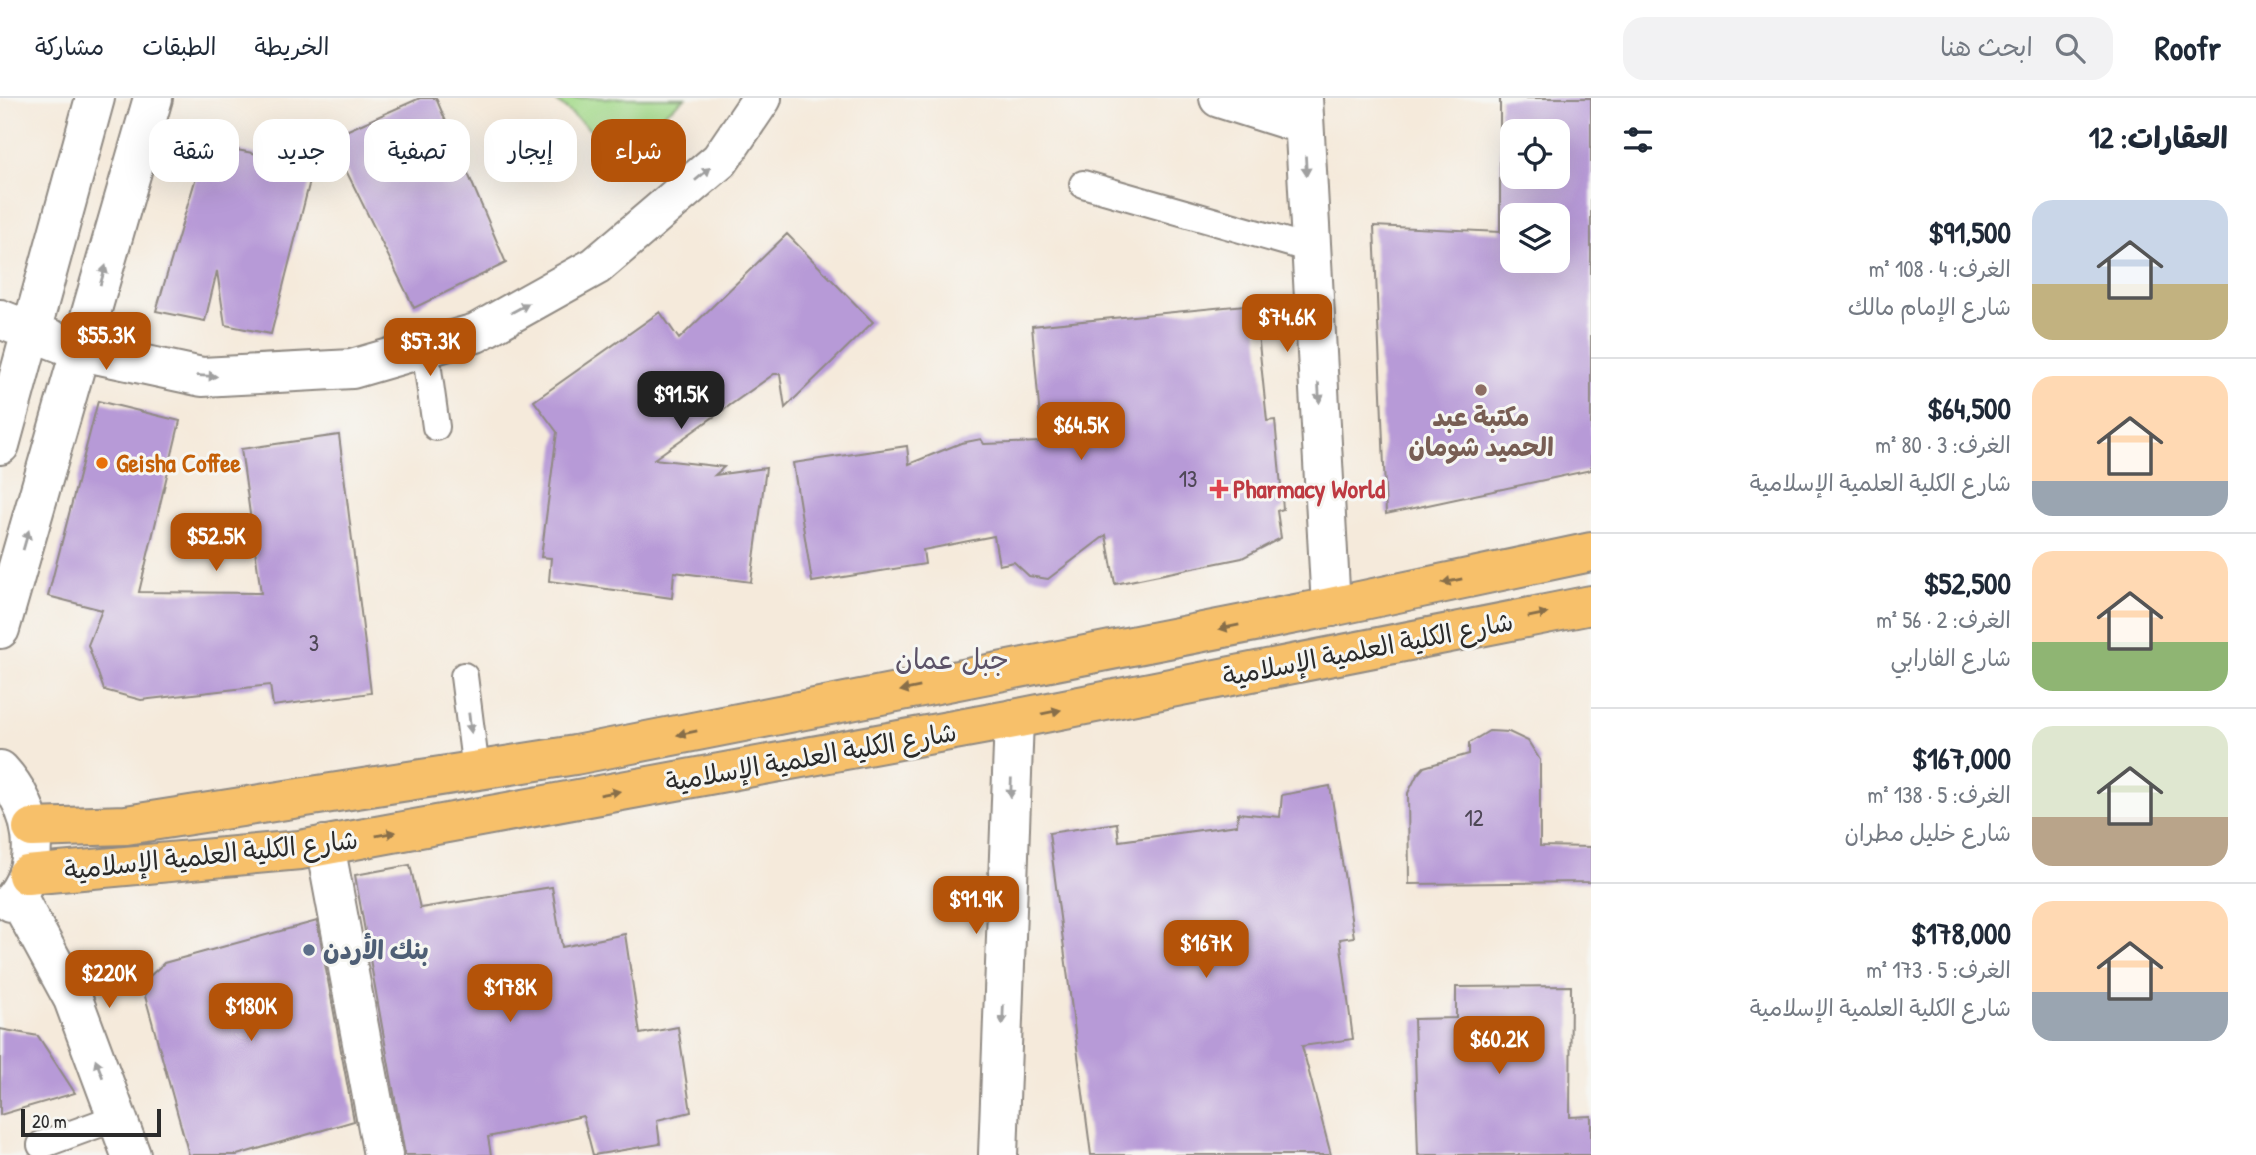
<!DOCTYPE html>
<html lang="ar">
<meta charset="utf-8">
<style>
:root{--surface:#fff;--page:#f2f2f3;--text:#1f2937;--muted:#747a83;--line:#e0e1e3;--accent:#b45309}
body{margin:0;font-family:"Patrick Hand","Playpen Sans Arabic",sans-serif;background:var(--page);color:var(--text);direction:rtl;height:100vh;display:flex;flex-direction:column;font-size:26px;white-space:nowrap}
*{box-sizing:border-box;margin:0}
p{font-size:23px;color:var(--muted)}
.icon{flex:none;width:38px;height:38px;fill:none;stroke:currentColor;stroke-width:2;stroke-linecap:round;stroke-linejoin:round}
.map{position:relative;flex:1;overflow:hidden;direction:ltr}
.sheet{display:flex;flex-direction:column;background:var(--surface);width:665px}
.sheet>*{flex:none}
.guide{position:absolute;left:21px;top:21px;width:665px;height:63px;direction:rtl;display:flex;gap:14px}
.controls{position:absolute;left:1500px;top:21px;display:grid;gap:14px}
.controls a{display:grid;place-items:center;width:70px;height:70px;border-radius:14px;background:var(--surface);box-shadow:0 7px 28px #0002;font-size:35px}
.scale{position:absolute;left:21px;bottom:18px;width:140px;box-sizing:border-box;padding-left:7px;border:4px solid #2b2b2b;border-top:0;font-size:19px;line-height:24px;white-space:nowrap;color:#2b2b2b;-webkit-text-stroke:5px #f6f6f2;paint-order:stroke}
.price{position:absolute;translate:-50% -60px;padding:0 16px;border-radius:14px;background:var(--accent);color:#fff;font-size:23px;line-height:46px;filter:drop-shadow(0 2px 4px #0008)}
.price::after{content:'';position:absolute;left:50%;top:42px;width:21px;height:16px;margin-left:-10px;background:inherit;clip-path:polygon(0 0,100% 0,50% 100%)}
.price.on{background:#222;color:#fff}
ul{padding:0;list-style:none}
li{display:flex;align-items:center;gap:21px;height:175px;padding:0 28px}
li+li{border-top:2px solid var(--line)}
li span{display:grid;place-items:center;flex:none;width:196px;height:140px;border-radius:21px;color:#555}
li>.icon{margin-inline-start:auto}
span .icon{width:84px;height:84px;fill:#fffc;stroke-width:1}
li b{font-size:30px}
h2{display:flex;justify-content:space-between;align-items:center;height:84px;padding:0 28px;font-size:30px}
.tag{padding:0 24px;border-radius:21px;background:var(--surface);box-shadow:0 7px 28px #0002;font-size:24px;line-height:63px}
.tag.on{background:var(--accent);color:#fff}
header{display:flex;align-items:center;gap:42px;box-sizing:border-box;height:98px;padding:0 35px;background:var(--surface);border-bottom:2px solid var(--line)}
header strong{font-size:33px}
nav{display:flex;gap:38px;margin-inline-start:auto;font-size:24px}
.search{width:490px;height:63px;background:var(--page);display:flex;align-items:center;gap:18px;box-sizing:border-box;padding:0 24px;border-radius:21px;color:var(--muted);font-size:26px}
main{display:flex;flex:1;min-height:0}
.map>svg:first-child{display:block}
.green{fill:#a4da8b;stroke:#68825b;stroke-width:2}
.building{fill:#b79ad7;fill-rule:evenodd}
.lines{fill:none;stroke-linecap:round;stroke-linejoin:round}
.service-casing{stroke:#908a83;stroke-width:30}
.minor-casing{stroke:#908a83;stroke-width:42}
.primary-casing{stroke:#908a83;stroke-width:42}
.service{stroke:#fff;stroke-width:26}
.minor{stroke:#fff;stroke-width:38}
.primary{stroke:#f7c06b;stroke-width:38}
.oneway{fill:#a0a0a0}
.oneway2{fill:#876e48}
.education-dot{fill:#8d6e63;stroke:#f6f6f2;stroke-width:2.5}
.food-dot{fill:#e8710a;stroke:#f6f6f2;stroke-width:2.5}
.health-dot{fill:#e0444e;stroke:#f6f6f2;stroke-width:2.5}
.service-dot{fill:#5c6f8a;stroke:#f6f6f2;stroke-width:2.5}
.labels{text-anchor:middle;stroke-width:6;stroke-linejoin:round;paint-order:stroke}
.number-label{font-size:23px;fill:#4e4756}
.education-label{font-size:26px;font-weight:bold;fill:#785e54;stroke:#f6f6f2}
.food-label{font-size:26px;font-weight:bold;fill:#c56008;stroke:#f6f6f2;text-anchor:start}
.health-label{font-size:26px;font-weight:bold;fill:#be3a42;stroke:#f6f6f2;text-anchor:start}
.street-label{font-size:26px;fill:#2b2b2b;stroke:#f6f6f2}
.service-label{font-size:26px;font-weight:bold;fill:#4e5e75;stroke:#f6f6f2;text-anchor:start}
.neighbourhood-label{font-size:28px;fill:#5c5267;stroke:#f6f6f2}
</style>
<header>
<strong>Roofr</strong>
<div class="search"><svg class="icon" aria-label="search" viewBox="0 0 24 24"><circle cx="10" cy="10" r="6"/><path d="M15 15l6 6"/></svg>ابحث هنا</div>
<nav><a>الخريطة</a><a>الطبقات</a><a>مشاركة</a></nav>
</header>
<main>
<section class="sheet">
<h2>العقارات: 12<svg class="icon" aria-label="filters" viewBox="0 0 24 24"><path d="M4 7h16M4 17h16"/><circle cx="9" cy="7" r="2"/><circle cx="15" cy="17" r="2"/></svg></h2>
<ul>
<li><span style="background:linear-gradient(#c9d6e8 60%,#c2b280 0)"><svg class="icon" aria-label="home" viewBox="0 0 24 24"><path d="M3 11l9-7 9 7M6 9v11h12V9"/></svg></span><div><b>$91,500</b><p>الغرف: 4 · 108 m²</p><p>شارع الإمام مالك</p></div></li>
<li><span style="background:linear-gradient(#ffd9b3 75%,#9aa5b1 0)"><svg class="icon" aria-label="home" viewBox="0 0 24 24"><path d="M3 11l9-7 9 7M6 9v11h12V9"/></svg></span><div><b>$64,500</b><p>الغرف: 3 · 80 m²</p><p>شارع الكلية العلمية الإسلامية</p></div></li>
<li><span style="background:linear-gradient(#ffd9b3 65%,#8fb573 0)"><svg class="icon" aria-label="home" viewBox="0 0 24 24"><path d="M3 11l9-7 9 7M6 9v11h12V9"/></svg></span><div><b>$52,500</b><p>الغرف: 2 · 56 m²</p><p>شارع الفارابي</p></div></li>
<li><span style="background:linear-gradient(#dfe7d0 65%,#b9a48a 0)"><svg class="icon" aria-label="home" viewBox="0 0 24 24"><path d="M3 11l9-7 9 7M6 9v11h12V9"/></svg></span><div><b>$167,000</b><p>الغرف: 5 · 138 m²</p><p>شارع خليل مطران</p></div></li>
<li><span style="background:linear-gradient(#ffd9b3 65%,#9aa5b1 0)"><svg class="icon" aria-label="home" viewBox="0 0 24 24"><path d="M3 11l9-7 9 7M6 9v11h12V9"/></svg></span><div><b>$178,000</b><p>الغرف: 5 · 173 m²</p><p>شارع الكلية العلمية الإسلامية</p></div></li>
</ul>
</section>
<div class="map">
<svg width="1591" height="1057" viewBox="0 0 1591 1057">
<rect width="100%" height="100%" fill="#f6f6f2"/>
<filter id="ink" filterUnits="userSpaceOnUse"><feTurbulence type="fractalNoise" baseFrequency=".0143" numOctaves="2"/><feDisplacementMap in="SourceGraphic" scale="14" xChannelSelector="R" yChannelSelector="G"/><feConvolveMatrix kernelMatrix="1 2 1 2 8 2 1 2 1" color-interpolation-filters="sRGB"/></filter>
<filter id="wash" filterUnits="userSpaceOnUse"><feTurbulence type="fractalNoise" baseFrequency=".00686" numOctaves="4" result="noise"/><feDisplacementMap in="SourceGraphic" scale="28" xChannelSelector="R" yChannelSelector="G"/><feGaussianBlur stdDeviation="1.57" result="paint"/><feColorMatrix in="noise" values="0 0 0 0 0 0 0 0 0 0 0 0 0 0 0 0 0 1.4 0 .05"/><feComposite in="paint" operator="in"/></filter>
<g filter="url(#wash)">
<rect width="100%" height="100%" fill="#f5eadb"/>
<!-- green -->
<path class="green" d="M553 0H685L615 53Z"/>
<g id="blocks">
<!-- building -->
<path class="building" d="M420 0H436L506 165 414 210 330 40Z
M1500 0H1591V372L1386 416 1374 128 1500 134ZM1512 33H1558V79H1512ZM1512 117H1558V163H1512Z
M206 46 314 67 271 236 225 227 217 173 205 223 156 213Z
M787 136 873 224 785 310 780 276H774L654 361 724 369 715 377 766 370 751 484 674 474 672 500 549 483 551 460 541 459 557 334 534 303 660 214 679 241Z
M1255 206 1267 323 1275 322 1283 411 1277 413 1281 440 1242 460 1115 486 1106 437 1048 481 1029 478 1014 464 999 467 994 438 923 452 925 466 812 484 793 365 907 348 909 366 961 345 981 341 984 346 1042 344 1032 228Z
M98 303 180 323 139 494 261 495 241 351 339 337 371 595 273 608 270 587 141 602 104 592 88 547 102 512 48 498Z
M1489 633 1509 634 1528 643 1540 662V748L1591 749V784L1409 786 1408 695 1417 677 1424 669 1469 656V645Z
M1330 688 1354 839 1340 841 1353 941 1302 948 1331 1057H1091L1049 735 1117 725 1119 743 1237 727 1238 715 1280 719 1282 697Z
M410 767 420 810 552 789 562 849 625 836 640 936 678 929 691 1014 657 1022 660 1046 593 1057 583 1018 488 1039 491 1057H405L355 777Z
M317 823 354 1023 237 1057H189L145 898 149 879 164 865Z
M1571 888 1570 1019 1591 1018V1057H1418L1414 921 1456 920V889Z
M0 931 38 938 75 995 0 1017Z"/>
</g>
</g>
<g filter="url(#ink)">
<use href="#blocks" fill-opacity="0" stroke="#908a83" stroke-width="2"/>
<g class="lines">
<!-- service casing -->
<g class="service-casing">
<path id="service" d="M1083 86 1311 151
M425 250 436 329
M464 578 476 673
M41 1047 118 1019"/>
</g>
<!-- minor casing -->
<g class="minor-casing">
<path id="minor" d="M1219 0 1304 27
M1303 0 1331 509
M0 221 81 253 202 279 352 271 476 235 596 168 720 62 762 0
M0 347 95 0
M0 531 153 0
M0 672C33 708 46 764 11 804
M325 747 383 1057
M17 798 73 901 131 1057
M998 1057 1014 621"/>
</g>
<!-- primary casing -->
<g class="primary-casing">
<path id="primary" d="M32 730 126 727 575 657 1331 509 1591 454
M27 777 300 752 1014 621 1591 507"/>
</g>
<!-- service -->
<use href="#service" class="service"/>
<!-- minor -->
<use href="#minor" class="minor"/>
<!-- primary -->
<use href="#primary" class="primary"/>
</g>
<!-- one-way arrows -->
<defs><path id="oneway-solid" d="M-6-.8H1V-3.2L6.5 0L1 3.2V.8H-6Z" transform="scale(1.75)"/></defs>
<g class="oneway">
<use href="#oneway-solid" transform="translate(1306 68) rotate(87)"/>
<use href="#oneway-solid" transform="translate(703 76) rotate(-40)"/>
<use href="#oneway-solid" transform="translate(103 177) rotate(-74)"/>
<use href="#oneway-solid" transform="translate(520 210) rotate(-29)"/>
<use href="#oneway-solid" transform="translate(207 278) rotate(2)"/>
<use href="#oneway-solid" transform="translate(1319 295) rotate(87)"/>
<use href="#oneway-solid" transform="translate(26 442) rotate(-74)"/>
<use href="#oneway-solid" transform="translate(470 625) rotate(83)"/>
<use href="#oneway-solid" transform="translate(1011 690) rotate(92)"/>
<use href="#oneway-solid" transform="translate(1003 917) rotate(92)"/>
<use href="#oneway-solid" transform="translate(99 970) rotate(-111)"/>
</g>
<g class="oneway2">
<use href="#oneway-solid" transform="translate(1452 483) rotate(168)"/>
<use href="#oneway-solid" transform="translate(1538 517) rotate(-11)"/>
<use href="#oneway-solid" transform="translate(1229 529) rotate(169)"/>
<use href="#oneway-solid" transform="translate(910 591) rotate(169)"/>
<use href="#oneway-solid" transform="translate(1051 614) rotate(-11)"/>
<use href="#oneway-solid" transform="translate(687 635) rotate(169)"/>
<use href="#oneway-solid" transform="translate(610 695) rotate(-10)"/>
<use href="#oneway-solid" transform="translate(386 736) rotate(-10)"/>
</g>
</g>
<!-- markers -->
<circle class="education-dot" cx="1481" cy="292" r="7"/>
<circle class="food-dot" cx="102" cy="365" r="7"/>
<path class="health-dot" d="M1215.5 380.5h7v7h7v7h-7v7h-7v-7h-7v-7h7z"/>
<circle class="service-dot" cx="309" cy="852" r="7"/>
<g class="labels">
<!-- number labels -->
<g class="number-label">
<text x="1188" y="389">13</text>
<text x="314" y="553">3</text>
<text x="1474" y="728">12</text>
</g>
<!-- education labels -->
<g class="education-label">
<text x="1481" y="328">مكتبة عبد<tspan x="1481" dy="30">الحميد شومان</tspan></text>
</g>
<!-- food labels -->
<g class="food-label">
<text x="116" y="374">Geisha Coffee</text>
</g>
<!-- health labels -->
<g class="health-label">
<text x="1233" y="400">Pharmacy World</text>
</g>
<!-- street labels -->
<g class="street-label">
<text transform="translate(1368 551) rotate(-11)" y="9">شارع الكلية العلمية الإسلامية</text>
<text transform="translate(811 659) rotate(-10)" y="9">شارع الكلية العلمية الإسلامية</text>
<text transform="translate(211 757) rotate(-6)" y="9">شارع الكلية العلمية الإسلامية</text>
</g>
<!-- service labels -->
<g class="service-label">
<text x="323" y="861">بنك الأردن</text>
</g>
<!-- neighbourhood labels -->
<g class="neighbourhood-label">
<text x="952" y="571">جبل عمان</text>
</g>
</g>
</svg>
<div class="controls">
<a><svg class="icon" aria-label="locate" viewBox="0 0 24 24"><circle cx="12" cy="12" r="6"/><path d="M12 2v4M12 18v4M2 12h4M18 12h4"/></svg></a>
<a><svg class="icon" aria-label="layers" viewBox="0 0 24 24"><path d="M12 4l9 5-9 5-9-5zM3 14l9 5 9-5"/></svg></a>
</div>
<div class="scale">20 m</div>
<b class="price" style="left:1287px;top:256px">$74.6K</b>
<b class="price" style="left:106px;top:274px">$55.3K</b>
<b class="price" style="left:430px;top:280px">$57.3K</b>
<b class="price on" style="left:681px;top:333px">$91.5K</b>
<b class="price" style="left:1081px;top:364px">$64.5K</b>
<b class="price" style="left:216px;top:475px">$52.5K</b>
<b class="price" style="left:976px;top:838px">$91.9K</b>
<b class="price" style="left:1206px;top:882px">$167K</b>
<b class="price" style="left:109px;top:912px">$220K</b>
<b class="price" style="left:510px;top:926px">$178K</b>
<b class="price" style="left:251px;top:945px">$180K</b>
<b class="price" style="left:1499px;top:978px">$60.2K</b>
<div class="guide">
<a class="tag on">شراء</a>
<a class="tag">إيجار</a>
<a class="tag">تصفية</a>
<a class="tag">جديد</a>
<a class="tag">شقة</a>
</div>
</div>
</main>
